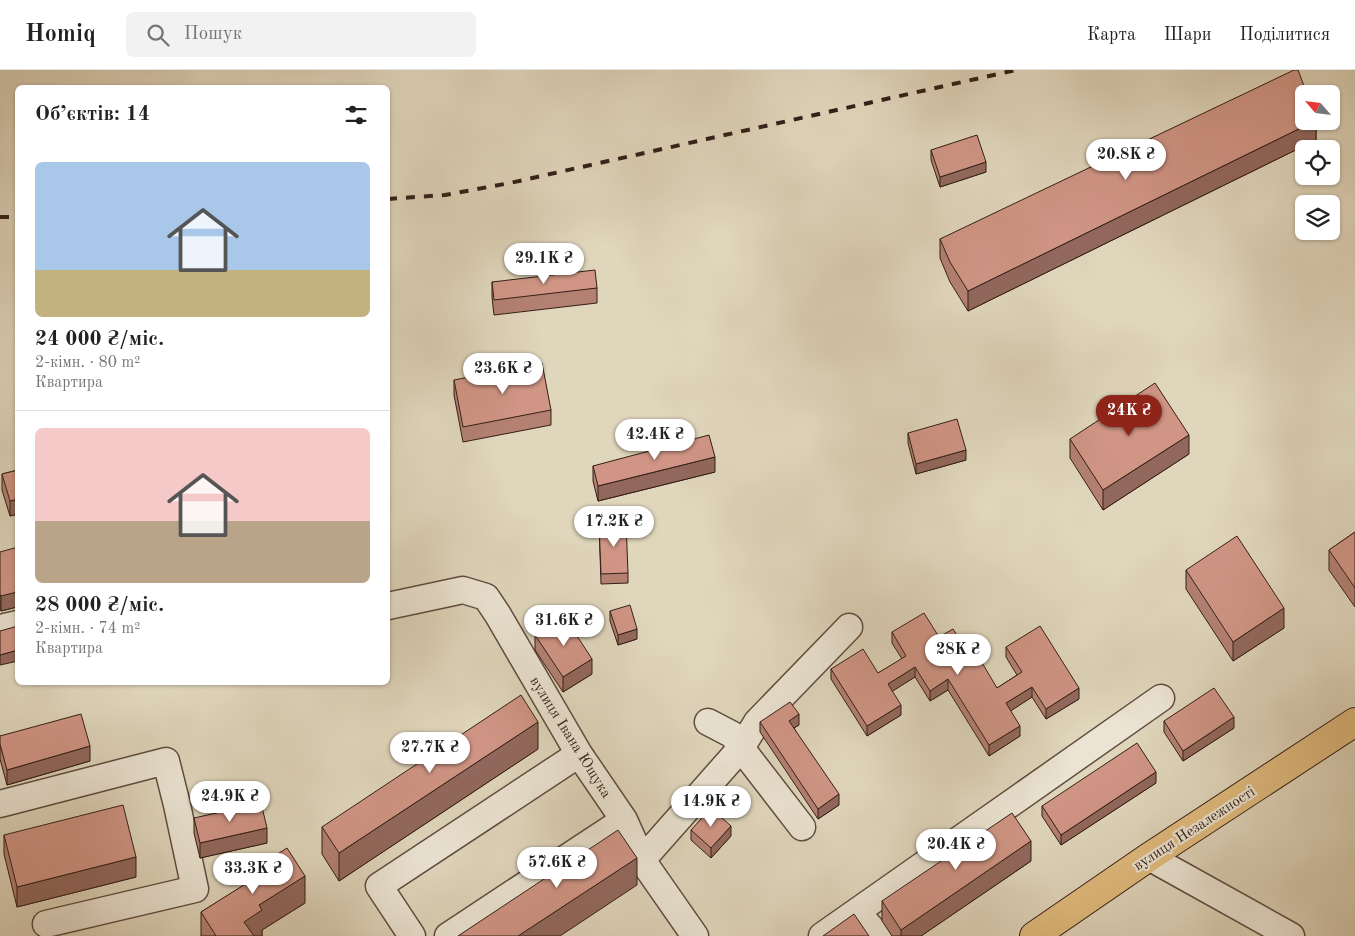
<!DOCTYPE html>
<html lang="uk">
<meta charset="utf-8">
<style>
:root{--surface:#fff;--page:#f2f2f2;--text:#222;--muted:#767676;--line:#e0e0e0;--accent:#8f2418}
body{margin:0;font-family:"Old Standard TT",serif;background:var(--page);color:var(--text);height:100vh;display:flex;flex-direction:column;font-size:19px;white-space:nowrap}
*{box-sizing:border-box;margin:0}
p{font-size:16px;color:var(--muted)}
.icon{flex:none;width:28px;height:28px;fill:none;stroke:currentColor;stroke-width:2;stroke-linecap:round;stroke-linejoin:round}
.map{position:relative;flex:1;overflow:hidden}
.sheet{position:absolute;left:15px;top:15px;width:375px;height:600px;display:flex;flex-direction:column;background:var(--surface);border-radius:8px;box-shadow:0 1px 4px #0004}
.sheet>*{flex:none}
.needle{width:32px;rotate:298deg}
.tools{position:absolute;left:1295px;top:15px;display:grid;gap:10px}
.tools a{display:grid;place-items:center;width:45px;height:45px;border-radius:8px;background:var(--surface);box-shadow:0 1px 4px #0004;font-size:25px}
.price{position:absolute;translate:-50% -42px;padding:0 11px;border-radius:18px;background:#fff;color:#222;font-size:16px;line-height:32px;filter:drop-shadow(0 1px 2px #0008)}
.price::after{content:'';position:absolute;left:50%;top:30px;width:15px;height:11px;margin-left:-8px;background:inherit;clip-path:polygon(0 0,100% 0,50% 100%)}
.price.current{background:var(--accent);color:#fff}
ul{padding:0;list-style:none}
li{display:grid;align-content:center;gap:10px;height:265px;padding:0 20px}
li+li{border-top:1px solid var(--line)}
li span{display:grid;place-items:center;height:155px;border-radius:8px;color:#555}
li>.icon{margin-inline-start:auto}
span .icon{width:90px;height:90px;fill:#fffc;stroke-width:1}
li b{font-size:21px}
h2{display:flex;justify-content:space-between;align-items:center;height:60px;padding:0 20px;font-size:21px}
header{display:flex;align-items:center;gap:30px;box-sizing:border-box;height:70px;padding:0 25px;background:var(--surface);border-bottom:1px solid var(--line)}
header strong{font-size:24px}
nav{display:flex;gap:28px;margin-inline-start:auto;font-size:18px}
.search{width:350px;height:45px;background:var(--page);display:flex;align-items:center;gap:12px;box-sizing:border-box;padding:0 18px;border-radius:8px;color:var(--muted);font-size:19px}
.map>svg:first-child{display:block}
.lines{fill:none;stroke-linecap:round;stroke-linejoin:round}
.minor-casing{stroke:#5e4c40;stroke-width:29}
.major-casing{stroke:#331e17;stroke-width:30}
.minor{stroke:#ebe4d3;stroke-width:26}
.major{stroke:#e0bb7e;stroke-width:28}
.rail{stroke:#331e17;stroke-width:4;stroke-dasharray:9 9;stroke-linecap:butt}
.wall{fill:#b38072;stroke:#331e17}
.shaded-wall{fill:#92685d;stroke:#331e17}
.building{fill:#d09585;stroke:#331e17}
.labels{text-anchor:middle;stroke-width:4.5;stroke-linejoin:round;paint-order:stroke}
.street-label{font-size:15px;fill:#331e17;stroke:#ebe4d3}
</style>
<header>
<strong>Homiq</strong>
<div class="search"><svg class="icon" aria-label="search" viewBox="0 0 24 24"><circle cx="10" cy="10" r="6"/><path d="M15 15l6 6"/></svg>Пошук</div>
<nav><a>Карта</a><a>Шари</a><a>Поділитися</a></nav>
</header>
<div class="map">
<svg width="1355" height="866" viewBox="0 0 1355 866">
<rect width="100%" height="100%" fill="#e0d6bc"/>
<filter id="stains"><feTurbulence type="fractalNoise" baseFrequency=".004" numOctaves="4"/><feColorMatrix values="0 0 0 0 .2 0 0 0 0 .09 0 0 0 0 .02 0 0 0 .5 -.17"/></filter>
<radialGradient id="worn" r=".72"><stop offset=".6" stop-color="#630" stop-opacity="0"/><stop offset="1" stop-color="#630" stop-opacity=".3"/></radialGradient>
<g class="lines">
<!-- minor casing -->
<g class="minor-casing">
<path id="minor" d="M388 536 463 520 486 527 498 545 579 684 624 750 642 790 695 866
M0 558 18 554
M708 652 733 665 741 678 802 757
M0 734 166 691 177 735 195 819 46 854
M1149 787 1291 866
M642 790 741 678 757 652 849 557
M857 842 878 866
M412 866 379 816 579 684
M448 866 624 750
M822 866 1161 628"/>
</g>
<!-- major casing -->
<g class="major-casing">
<path id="major" d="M1034 866 1149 787 1355 652"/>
</g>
<!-- minor -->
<use href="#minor" class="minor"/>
<!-- major -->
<use href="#major" class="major"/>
<!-- rail -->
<path class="rail" d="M388 129 445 125 510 113 1016 0
M0 147H18"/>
</g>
<!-- wall -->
<path class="wall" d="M1316 51V70L968 241 950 212 940 188V169Z
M931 80 986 102 940 117 931 90Z
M492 212 597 218V233L494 245 492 227Z
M454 310 551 340V355L463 372 454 325Z
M908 363 966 390 916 404 908 373Z
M1070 369 1189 384 1103 440 1070 388Z
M593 396 715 402 598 431 593 411Z
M18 400V444L10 446 2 420V404Z
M599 453 628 503V513L601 514Z
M1355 462V537L1329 500V480Z
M0 482 17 531V537L1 541 0 539Z
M1186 500 1284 558 1233 591 1186 519Z
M610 541 637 569 618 575 610 551Z
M892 562 939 567 972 589 997 618 1017 605 1006 587V577L1079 629 1046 649 1032 627 1010 641 1020 666 989 686 948 620 930 631 915 607 892 621 901 645 867 666 831 609V599L878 603 902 589 892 573Z
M535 565 592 604 563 622 535 580Z
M1164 651 1234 658 1183 691 1164 662Z
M760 652 799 655 794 658 839 735 818 749 760 662Z
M0 666 90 691 7 715 0 689Z
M538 679 339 811 322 784V757Z
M1156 713 1061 775 1042 746V736Z
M194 748 267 773 200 788 194 763Z
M691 760 731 766 711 788 691 770Z
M4 765 136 807 17 837 4 784Z
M1031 791 921 866H892L882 851V831Z
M243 806 305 833 262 860V866H201V842L243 816Z"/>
<!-- shaded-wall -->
<path class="shaded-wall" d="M1315 51H1316V70L968 241V221Z
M986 92V102L940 117V107Z
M1189 365V384L1103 440V420Z
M966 380V390L916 404V394Z
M715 387V402L598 431V416Z
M18 429V444L10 446V431Z
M18 515 17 537 1 541V526L15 516Z
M1284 538V558L1233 591V572Z
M637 559V569L618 575V565Z
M18 580V591L0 595V585Z
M592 589V604L563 622V607Z
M915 597V607L888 624V614Z
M948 609V620L930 631V621Z
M1032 617V627L1006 644V633Z
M1079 618V629L1046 649V639Z
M901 635V645L867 666V656Z
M799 644V655L789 661V651Z
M1234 647V658L1183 691V681Z
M538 652V679L339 811V783Z
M1020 656V666L989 686V675Z
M90 676V691L7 715V700Z
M1156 702V713L1061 775V765Z
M839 724V735L818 749V739Z
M731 756V766L711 788V778Z
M267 758V773L200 788V773Z
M1031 771V791L921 866H901V860Z
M136 787V807L17 837V817Z
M637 788V815L560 866H518Z
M305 806V833L262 860V866H244V852L259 835Z"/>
<!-- building -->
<path class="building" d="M1294 0H1298L1307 24H1304V51H1315L968 221 950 192 940 169Z
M977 65 986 92 940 107 931 80Z
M595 200 597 218 494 230 492 212Z
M542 293 551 340 463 357 454 310Z
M1155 313 1189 365 1103 420 1070 369Z
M957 349 966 380 916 394 908 363Z
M709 365 715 387 598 416 593 396Z
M18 400V429L10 431 2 404Z
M626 452 628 503 601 504 599 453Z
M1355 462V518L1329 480Z
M1237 466 1284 538 1233 572 1186 500Z
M18 477V515L15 516 17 522 1 526 0 524V482Z
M630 535 637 559 618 565 610 541Z
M924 543 939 567 953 559 972 589 978 586 997 618 1022 602 1006 577 1040 556 1079 618 1046 639 1032 617 1006 633 1020 656 989 675 948 609 930 621 915 597 888 614 901 635 867 656 831 599 863 579 878 603 906 586 892 562Z
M564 546 592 589 563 607 535 565Z
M18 556V580L0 585V561Z
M1214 618 1234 647 1183 681 1164 651Z
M521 625 538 652 339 783 322 757Z
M790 632 799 644 789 651 839 724 818 739 760 652Z
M81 644 90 676 7 700 0 674V666Z
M1137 673 1156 702 1061 765 1042 736Z
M261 733 267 758 200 773 194 748Z
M123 735 136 787 17 817 4 765Z
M711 738 731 756 711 778 691 760Z
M1012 743 1031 771 901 860 882 831Z
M618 760 637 788 518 866H458Z
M287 778 305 806 259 835 262 840 244 852 254 866H216L201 842 247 813 243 806Z
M854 844 869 866H823Z"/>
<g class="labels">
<!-- street labels -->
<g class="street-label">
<text transform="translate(571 667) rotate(58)" y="5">вулиця Івана Ющука</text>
<text transform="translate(1194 758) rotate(-33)" y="5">вулиця Незалежності</text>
</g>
</g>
<rect width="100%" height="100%" filter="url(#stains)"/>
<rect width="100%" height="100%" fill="url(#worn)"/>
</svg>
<div class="tools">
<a><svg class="needle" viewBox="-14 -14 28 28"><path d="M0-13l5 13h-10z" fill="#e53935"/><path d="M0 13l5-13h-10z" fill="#767676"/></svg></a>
<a><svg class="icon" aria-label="locate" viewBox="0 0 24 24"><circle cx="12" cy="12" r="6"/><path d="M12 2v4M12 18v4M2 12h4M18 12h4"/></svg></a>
<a><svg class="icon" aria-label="layers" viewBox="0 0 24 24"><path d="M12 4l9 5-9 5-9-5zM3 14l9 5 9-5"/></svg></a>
</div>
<b class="price" style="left:1126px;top:111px">20.8K ₴</b>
<b class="price" style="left:544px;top:215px">29.1K ₴</b>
<b class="price" style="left:503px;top:325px">23.6K ₴</b>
<b class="price current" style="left:1129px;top:367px">24K ₴</b>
<b class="price" style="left:655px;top:391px">42.4K ₴</b>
<b class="price" style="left:614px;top:478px">17.2K ₴</b>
<b class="price" style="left:564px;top:577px">31.6K ₴</b>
<b class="price" style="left:958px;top:606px">28K ₴</b>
<b class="price" style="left:430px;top:704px">27.7K ₴</b>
<b class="price" style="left:230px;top:753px">24.9K ₴</b>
<b class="price" style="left:711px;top:758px">14.9K ₴</b>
<b class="price" style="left:956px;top:801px">20.4K ₴</b>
<b class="price" style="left:557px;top:819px">57.6K ₴</b>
<b class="price" style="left:253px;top:825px">33.3K ₴</b>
<section class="sheet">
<h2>Об’єктів: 14<svg class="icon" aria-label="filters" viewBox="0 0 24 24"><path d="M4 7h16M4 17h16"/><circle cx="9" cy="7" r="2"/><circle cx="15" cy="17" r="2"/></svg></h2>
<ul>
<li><span style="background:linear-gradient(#a9c7e8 70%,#c2b280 0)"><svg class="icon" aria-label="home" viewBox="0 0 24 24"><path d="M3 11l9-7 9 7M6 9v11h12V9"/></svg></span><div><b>24 000 ₴/міс.</b><p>2-кімн. · 80 m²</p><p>Квартира</p></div></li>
<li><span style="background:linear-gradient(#f6c9c9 60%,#b9a48a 0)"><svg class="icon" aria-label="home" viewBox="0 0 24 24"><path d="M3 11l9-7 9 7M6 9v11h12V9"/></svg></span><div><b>28 000 ₴/міс.</b><p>2-кімн. · 74 m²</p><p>Квартира</p></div></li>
</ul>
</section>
</div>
